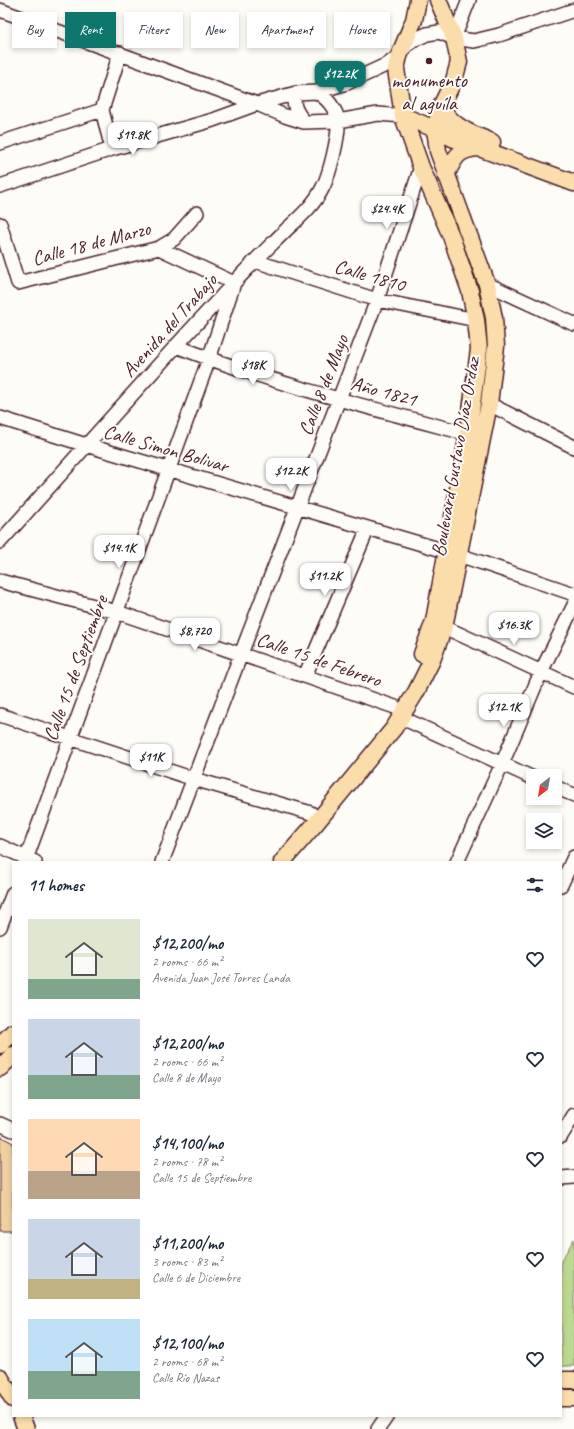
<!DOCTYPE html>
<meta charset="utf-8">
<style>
:root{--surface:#fff;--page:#f2f2f3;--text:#1f2937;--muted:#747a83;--accent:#0f766e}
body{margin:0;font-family:Caveat,sans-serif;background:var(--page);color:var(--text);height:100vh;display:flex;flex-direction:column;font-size:15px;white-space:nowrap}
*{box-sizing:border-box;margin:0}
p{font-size:13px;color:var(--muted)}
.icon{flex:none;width:22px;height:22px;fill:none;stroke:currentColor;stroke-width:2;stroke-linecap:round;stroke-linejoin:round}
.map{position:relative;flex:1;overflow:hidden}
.details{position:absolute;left:12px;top:861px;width:550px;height:556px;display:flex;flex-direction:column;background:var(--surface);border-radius:0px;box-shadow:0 2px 6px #0003}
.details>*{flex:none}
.guide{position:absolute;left:12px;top:12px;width:550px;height:36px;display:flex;gap:8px}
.needle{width:26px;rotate:211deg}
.controls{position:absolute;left:526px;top:769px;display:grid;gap:8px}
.controls a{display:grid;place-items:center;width:36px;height:36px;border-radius:0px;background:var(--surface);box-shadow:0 2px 6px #0003;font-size:20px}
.price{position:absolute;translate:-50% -34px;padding:0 9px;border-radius:8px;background:#fff;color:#222;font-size:13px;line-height:26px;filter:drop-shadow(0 1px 2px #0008)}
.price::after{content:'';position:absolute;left:50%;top:24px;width:12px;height:9px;margin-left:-6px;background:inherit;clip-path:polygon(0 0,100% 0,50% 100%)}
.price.active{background:var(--accent);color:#fff}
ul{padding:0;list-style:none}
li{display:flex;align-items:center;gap:12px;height:100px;padding:0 16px}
li span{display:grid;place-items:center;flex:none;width:112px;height:80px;border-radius:0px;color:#555}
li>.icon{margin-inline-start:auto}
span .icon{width:48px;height:48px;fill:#fffc;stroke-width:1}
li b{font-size:17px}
h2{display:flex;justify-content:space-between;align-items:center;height:48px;padding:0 16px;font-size:17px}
.chip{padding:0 14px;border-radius:0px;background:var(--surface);box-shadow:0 2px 6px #0003;font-size:14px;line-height:36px}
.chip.active{background:var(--accent);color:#fff}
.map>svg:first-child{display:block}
.green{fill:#bcd991;stroke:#837c5e}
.building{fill:#efd0a1;stroke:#4a1f2b}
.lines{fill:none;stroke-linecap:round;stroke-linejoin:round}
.minor-casing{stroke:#4a1f2b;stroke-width:16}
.major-casing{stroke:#4a1f2b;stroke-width:19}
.minor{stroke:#fdfcf7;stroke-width:13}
.major{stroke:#faddab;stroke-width:16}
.poi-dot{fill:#4a1f2b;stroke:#fdfcf7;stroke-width:1.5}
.labels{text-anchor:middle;stroke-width:4;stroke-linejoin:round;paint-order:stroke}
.poi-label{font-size:20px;fill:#4a1f2b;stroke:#fdfcf7}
.street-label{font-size:20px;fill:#4a1f2b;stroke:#fdfcf7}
</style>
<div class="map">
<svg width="574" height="1429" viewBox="0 0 574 1429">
<rect width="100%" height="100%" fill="#fdfcf7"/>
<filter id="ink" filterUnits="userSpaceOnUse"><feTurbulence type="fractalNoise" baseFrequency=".025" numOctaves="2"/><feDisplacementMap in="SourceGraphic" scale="8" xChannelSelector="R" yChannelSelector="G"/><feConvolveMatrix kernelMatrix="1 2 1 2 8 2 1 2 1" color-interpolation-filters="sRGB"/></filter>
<g filter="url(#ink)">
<!-- green -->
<path class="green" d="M574 1239V1366H561V1261Z"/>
<!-- building -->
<path class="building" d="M0 1136 13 1143V1231H0Z"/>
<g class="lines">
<!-- minor casing -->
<g class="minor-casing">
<path id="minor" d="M0 10 257 104 285 116 304 122 338 121 378 114 403 116
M454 38 469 0
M296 93C291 105 297 112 304 122
M0 143 102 110
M112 149 102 110 120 53
M0 186 112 149 213 120 257 104 296 93 316 92 347 83 388 64 399 56 406 46 416 39 427 34 439 32 454 38 474 41 499 35 574 10
M0 224 18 283 159 248 174 239 197 213
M255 261 377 300 476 320
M487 284 574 324
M176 346C271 383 370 408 468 434
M489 404 574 447
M0 418 86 445 459 555 574 594
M0 542C77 456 154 369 233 284 250 265 268 248 286 230 300 217 315 204 323 187 330 173 339 136 338 122 337 109 326 97 316 92
M0 581 117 612 395 707
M444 627 574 687
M305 676 368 528
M0 715 194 779 311 813
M400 717 533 778
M555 787 574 795
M0 846 35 862
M25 862 209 359 234 283 159 248
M162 862 241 654 377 300 421 167
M457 862 502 764 541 672 574 605
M561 885 574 857
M0 927 13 893
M0 1124 13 1130
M561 1136 574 1115
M561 1178 574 1177
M378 1429 387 1416"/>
</g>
<!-- major casing -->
<g class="major-casing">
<path id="major" d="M418 0 414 20 399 56 396 69 403 116 421 167 451 236 470 291 476 320 479 349 468 434 434 621 422 654
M442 104C444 109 446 115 449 118 460 130 477 136 492 142
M403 116 435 129 452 138 574 183
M446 175C455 157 458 149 479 148
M282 862 316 823 394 728 416 692 432 660 444 627 489 404 496 346 494 318 487 284 438 151 435 129 442 104 454 80 459 62 454 38 438 0
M0 1045 13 1032
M0 1068 13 1055
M0 1377 13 1399
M561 1380H574
M561 1398H574
M21 1416 26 1429"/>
</g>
<!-- minor -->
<use href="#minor" class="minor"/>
<!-- major -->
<use href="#major" class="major"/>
</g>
</g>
<!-- markers -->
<circle class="poi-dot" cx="429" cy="61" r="4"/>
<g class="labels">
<!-- poi labels -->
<g class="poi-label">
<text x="429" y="87">monumento<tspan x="429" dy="23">al aguíla</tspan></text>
</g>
<!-- street labels -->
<g class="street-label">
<text transform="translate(91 243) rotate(-15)" y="7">Calle 18 de Marzo</text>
<text transform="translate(370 275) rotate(16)" y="7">Calle 1810</text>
<text transform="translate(169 325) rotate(-48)" y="7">Avenida del Trabajo</text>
<text transform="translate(323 385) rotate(-69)" y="7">Calle 8 de Mayo</text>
<text transform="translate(384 391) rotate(15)" y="7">Año 1821</text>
<text transform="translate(166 448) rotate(16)" y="7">Calle Simon Bolivar</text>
<text transform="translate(455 457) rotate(-80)" y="7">Boulevard Gustavo Díaz Ordaz</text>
<text transform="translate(319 659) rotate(19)" y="7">Calle 15 de Febrero</text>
<text transform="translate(75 668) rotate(-70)" y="7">Calle 15 de Septiembre</text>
</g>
</g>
</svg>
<div class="controls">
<a><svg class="needle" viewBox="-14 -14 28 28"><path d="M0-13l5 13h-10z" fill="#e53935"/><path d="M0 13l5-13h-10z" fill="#747a83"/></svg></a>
<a><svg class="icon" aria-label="layers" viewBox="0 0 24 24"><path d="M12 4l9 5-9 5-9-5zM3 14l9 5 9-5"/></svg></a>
</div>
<b class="price active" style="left:340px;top:95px">$12.2K</b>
<b class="price" style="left:133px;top:156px">$19.8K</b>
<b class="price" style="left:387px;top:230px">$24.4K</b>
<b class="price" style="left:253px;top:386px">$18K</b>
<b class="price" style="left:291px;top:492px">$12.2K</b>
<b class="price" style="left:119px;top:569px">$14.1K</b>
<b class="price" style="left:325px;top:597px">$11.2K</b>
<b class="price" style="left:514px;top:646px">$16.3K</b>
<b class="price" style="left:195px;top:652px">$8,720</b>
<b class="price" style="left:504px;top:728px">$12.1K</b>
<b class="price" style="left:151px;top:778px">$11K</b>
<div class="guide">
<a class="chip">Buy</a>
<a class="chip active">Rent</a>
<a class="chip">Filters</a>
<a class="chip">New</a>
<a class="chip">Apartment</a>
<a class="chip">House</a>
</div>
<section class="details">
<h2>11 homes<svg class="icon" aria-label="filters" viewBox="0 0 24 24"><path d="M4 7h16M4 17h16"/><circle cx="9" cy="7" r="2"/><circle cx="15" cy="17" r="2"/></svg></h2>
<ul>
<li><span style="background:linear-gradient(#dfe7d0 75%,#7fa58c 0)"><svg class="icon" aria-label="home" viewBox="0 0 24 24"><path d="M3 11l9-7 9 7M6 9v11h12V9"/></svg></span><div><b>$12,200/mo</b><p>2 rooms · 66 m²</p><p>Avenida Juan José Torres Landa</p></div><svg class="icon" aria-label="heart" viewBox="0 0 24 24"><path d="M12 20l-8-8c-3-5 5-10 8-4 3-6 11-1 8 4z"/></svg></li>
<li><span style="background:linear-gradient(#c9d6e8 70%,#7fa58c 0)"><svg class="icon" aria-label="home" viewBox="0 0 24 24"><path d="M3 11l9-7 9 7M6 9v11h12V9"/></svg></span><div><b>$12,200/mo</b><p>2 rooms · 66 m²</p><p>Calle 8 de Mayo</p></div><svg class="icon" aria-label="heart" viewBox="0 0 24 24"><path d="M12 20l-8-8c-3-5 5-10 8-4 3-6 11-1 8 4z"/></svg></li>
<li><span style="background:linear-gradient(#ffd9b3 65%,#b9a48a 0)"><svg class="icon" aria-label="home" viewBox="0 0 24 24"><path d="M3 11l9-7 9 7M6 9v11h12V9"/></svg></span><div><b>$14,100/mo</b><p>2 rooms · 78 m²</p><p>Calle 15 de Septiembre</p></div><svg class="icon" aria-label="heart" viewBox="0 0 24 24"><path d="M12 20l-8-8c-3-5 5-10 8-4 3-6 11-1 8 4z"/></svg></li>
<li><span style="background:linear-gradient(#c9d6e8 75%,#c2b280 0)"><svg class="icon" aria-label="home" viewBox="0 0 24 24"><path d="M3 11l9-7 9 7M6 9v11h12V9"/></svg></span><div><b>$11,200/mo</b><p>3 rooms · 83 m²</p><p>Calle 6 de Diciembre</p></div><svg class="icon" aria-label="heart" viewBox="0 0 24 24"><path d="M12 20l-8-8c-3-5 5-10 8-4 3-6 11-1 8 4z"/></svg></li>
<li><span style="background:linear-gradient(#bfe0f5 65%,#7fa58c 0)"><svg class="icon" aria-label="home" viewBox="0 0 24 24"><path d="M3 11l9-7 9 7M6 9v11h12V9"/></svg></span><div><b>$12,100/mo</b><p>2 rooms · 68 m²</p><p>Calle Río Nazas</p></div><svg class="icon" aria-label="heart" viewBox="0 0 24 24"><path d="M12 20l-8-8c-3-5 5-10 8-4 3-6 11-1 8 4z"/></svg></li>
</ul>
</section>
</div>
